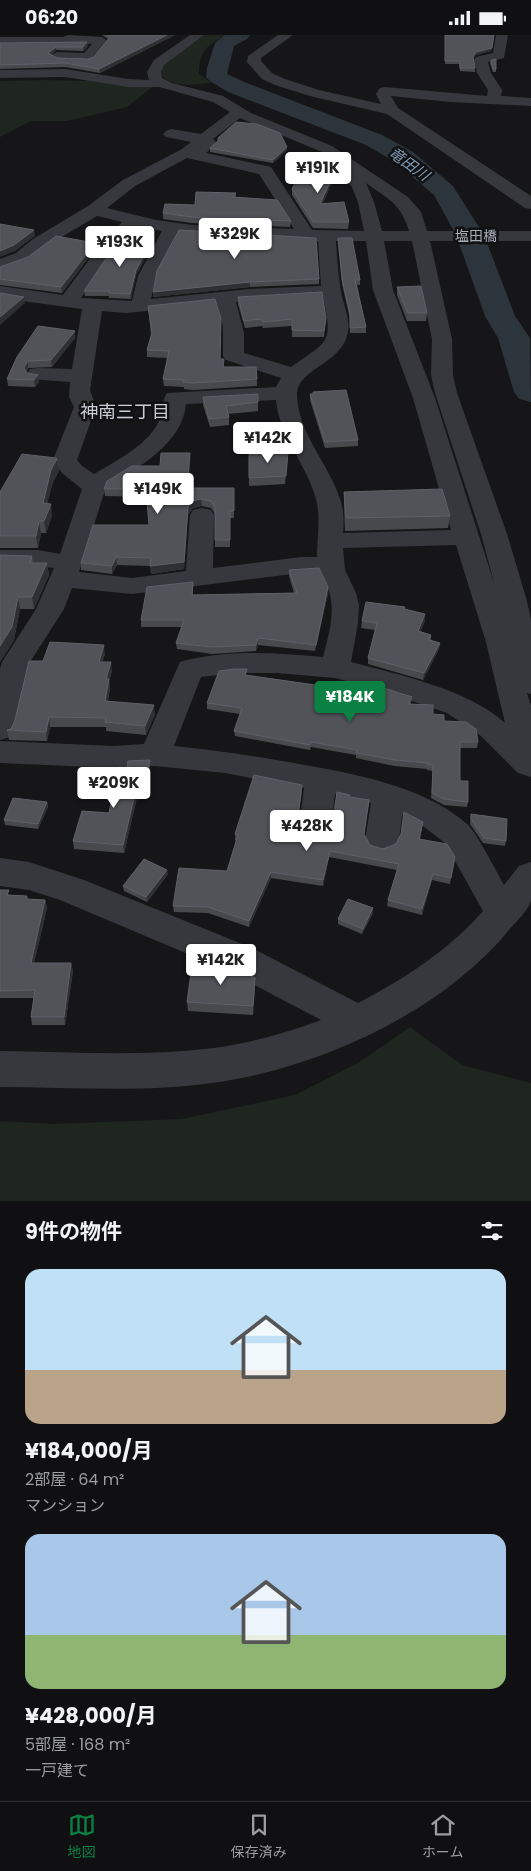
<!DOCTYPE html>
<html lang="ja">
<meta charset="utf-8">
<style>
:root{--surface:#101012;--page:#1e1e20;--text:#f1f3f6;--muted:#9c9d9f;--line:#303032;--accent:#0b8043}
body{margin:0;font-family:Poppins,"Noto Sans JP",sans-serif;background:var(--page);color:var(--text);height:100vh;display:flex;flex-direction:column;font-size:19px;white-space:nowrap}
*{box-sizing:border-box;margin:0}
p{font-size:16px;color:var(--muted)}
.icon{flex:none;width:28px;height:28px;fill:none;stroke:currentColor;stroke-width:2;stroke-linecap:round;stroke-linejoin:round}
.map{position:relative;height:1166px;overflow:hidden}
.panel{display:flex;flex-direction:column;background:var(--surface);flex:1}
.panel>*{flex:none}
.price{position:absolute;translate:-50% -42px;padding:0 11px;border-radius:5px;background:#fff;color:#222;font-size:16px;line-height:32px;filter:drop-shadow(0 1px 2px #0008)}
.price::after{content:'';position:absolute;left:50%;top:30px;width:15px;height:11px;margin-left:-8px;background:inherit;clip-path:polygon(0 0,100% 0,50% 100%)}
.price.active{background:var(--accent);color:#fff}
ul{padding:0;list-style:none}
li{display:grid;align-content:center;gap:10px;height:265px;padding:0 25px}
li span{display:grid;place-items:center;height:155px;border-radius:15px;color:#555}
li>.icon{margin-inline-start:auto}
span .icon{width:90px;height:90px;fill:#fffc;stroke-width:1}
li b{font-size:21px}
h2{display:flex;justify-content:space-between;align-items:center;height:60px;padding:0 25px;font-size:21px}
.status{display:flex;justify-content:space-between;align-items:center;height:35px;padding:0 25px;background:var(--surface);direction:ltr}
.status svg{height:14px;fill:currentColor}
.tab-bar{display:flex;justify-content:space-around;align-items:center;height:70px;border-top:1px solid var(--line);background:var(--surface);font-size:14px;color:var(--muted)}
.tab-bar a{display:grid;justify-items:center;gap:2px}
.tab-bar .active{color:var(--accent)}
.map>svg:first-child{display:block}
.green{fill:#1e261f}
.lines{fill:none;stroke-linecap:round;stroke-linejoin:round}
.river{fill:#2c353c;fill-rule:evenodd}
.minor{fill:#37383d;fill-rule:evenodd}
.wall{fill:#47494d}
.shaded-wall{fill:#2f3033}
.building{fill:#525359;stroke:#5f6168}
.labels{text-anchor:middle;stroke-width:5;stroke-linejoin:round;paint-order:stroke}
.far-street-label{font-size:14px;fill:#a8adb8;stroke:#111113}
.far-water-label{font-size:15px;font-style:italic;fill:#7f9bb3;stroke:#111113}
.neighbourhood-label{font-size:18px;fill:#c9ccd4;stroke:#111113}
</style>
<div class="status"><b>06:20</b><svg viewBox="0 0 49 12"><path d="M0 12V9h3v3zM5 12V6h3v6zM10 12V3h3v9zM15 12V0h3v12zM26 1h20v11H26zM47 4h2v5h-2z"/></svg></div>
<div class="map">
<svg width="531" height="1166" viewBox="0 0 531 1166">
<rect width="100%" height="100%" fill="#161618"/>
<!-- green -->
<path class="green" d="M204 0H228C208 10 199 14 199 39L212 48C195 49 173 54 161 40L163 29Z
M43 45 91 46 152 52 127 72 67 86H31L0 102V46Z
M410 992 462 1030 531 1048V1166H0V1086L53 1089 182 1084 295 1060 358 1028Z"/>
<g class="lines">
<!-- river -->
<path class="river" d="M225 0H250L247 4 234 11 227 39 244 47 382 100 413 117 453 151 484 200 515 281 530 303 531 367 519 364 514 357 498 303 485 281 456 200 434 160 395 127 366 110 228 57 210 46 206 42 207 33 215 8Z"/>
<!-- minor -->
<path class="minor" d="M68 0 102 2 108 6 93 25 88 26 57 25 50 21 57 17 84 18 92 9 0 10V2H63Z
M190 0H204L164 30 161 37 162 43 172 48 223 61 251 78 332 111 408 162 421 177 427 196H531V206H430L452 304 453 340 457 358 507 499 527 566 531 585V659L527 658 531 671V742L518 738 481 701 447 678 377 654 335 643 277 638H234L201 642 174 711C215 715 254 721 294 728 350 738 423 750 467 789 477 798 496 836 504 850L519 831 531 827C531 839 531 854 531 865 529 875 515 888 509 895 441 978 317 1034 212 1048 142 1058 70 1052 0 1052V1016C71 1017 143 1022 214 1013 250 1008 286 998 321 985L226 935 60 865 29 855 0 851V823L29 827 84 845 252 913 358 968C404 944 449 915 483 876L445 808 419 788 402 780 399 805 394 814 382 818 370 814 365 805 371 768 335 759 332 784 328 793 316 796 304 793 300 784 304 753 225 738 155 731 114 733 0 728V706L114 711 144 709 180 627C226 614 276 618 323 622 328 603 335 580 330 560 328 552 323 545 320 538H301L132 559 72 553 64 574 30 627 15 694 11 702 0 705V634L2 627 36 574 54 533 38 531H0V515H38L60 519 82 454 62 438 53 425 74 372 69 362 70 347 30 344 27 339 30 334 38 333 72 334 82 274 0 263V251L63 260 92 221 122 187 97 181 45 212 28 226 0 237V224L16 218 33 204 88 171 123 145 182 114 191 107 166 102 163 99 166 96 171 94 201 99 230 77 213 67 159 52H128L65 42 0 43V35L65 34 128 44 149 45 147 37 154 25ZM240 83 322 117 340 130 335 134 352 152 358 167 364 196 312 195 271 132 206 118 217 108 213 104ZM187 123 259 139 294 194 192 190 156 185 107 173 135 151ZM366 148C389 165 400 167 409 196H382L374 167ZM137 191 162 196 138 241 132 266 81 263 104 229ZM178 198 318 206 321 251 250 254 151 264 156 241ZM336 206H366L373 255 413 363 451 495 343 498C344 487 344 475 340 464 329 429 297 397 297 359 297 335 339 329 347 301 352 286 343 270 341 256 338 239 337 223 336 206ZM384 206H412L432 304 431 340 435 358 481 499 495 551 435 363 393 255ZM323 262C334 310 327 306 291 332L244 318V298L236 267ZM217 269 223 291V321L226 325 281 343 276 352 167 358C161 367 163 378 158 388 146 411 116 426 94 439L82 431 77 425 96 372 90 355 102 276 126 278ZM276 365C279 401 307 430 316 464 321 483 317 503 317 522H301L213 533 214 480 211 475 202 473 193 475 190 480 186 536 132 543 79 537 106 452C136 434 183 409 186 369ZM456 510 486 607 505 688C470 655 397 639 351 627L358 588 359 570 356 558 345 535 343 513Z
M278 0H293L261 23V26L272 38 285 44 319 55 381 69 376 59 380 53 385 52 487 61 488 55 477 38 474 25 476 22 493 18 496 0H508L504 23 488 27 491 38 502 55 501 61 531 63V71L450 67 391 61 398 73 531 161V174L525 173 387 79 310 61 275 50 262 44 247 27 248 21Z"/>
</g>
<!-- wall -->
<path class="wall" d="M100 0H175L100 38 65 32 0 34V8L88 11 83 16 56 15 51 20 57 23 88 24 94 22 108 4 102 0Z
M445 0H494L491 16 476 20 473 23 475 33V37L460 36 459 29H445Z
M496 24V37H493L490 28 491 25Z
M287 112V115L273 128 210 117V113Z
M328 134 334 142 323 168 349 187 348 194 313 193 292 160V154Z
M236 158V162L291 186 290 192 192 188 163 184V178Z
M338 203 360 245V250H357L366 292V298H350V284L342 249Z
M154 207 136 240 131 264 109 263V261H85L84 256 122 215Z
M95 208V214L62 258 0 250V232Z
M157 236 319 244V249L250 252 153 262Z
M397 252 427 278 426 286H407L397 260Z
M238 262 326 283 324 302H292V291L263 293 262 291 245 293 238 269Z
M148 271 221 324 224 332 257 344V351L193 355 184 354V352L164 351 163 344 168 323 147 322V315L151 300Z
M75 296V303L52 332 28 333 27 337V338L39 347 35 352 8 351 7 344 17 322Z
M310 359 358 405V411L325 413 310 365Z
M203 362 258 367V376L228 379 229 382V390L210 392 203 370Z
M249 417 287 425 285 449 249 451Z
M57 424 59 436 53 447 47 469 52 481 46 498H41L38 513H0V457Z
M190 425 188 453H234V483H230V512H215V479L211 473 202 471 193 473 188 480 184 534 151 539 150 531 117 530 112 539 81 535V528L149 490 147 462 105 461 104 454 160 431Z
M344 457 450 481 448 493 345 496 344 470Z
M0 520 32 521 33 528H47L49 540 34 574H20L14 605 0 627Z
M289 535 328 552V559L315 616 258 610 256 616 212 619 177 614 176 608 182 592H141V585L193 547V560L294 558 289 541Z
M404 574 425 579V586L420 597 431 600V605L440 608 439 614 423 645 368 629V623L375 595 361 593 362 586Z
M105 619 102 627 112 636 109 646 110 653 108 666 155 679 146 700 106 696V692H50L47 706 9 705 7 695 11 694 43 626Z
M247 640 350 655 412 662 411 669 433 679 478 707 477 713H460V746L468 767 467 772 444 770 431 763 433 736 427 735V734L394 731 356 723V720L311 712 310 715 235 701 234 696 240 679 207 674V668Z
M150 725V733L147 755 139 754 124 818 74 814 73 806 109 778 127 733Z
M302 756 299 779 304 789 317 792 329 789 350 760 349 762 369 765 364 800 370 810 383 814 396 809 422 793 420 804 455 822 450 849 432 845 422 880 387 871 388 865 397 835 329 822 323 851 271 843 249 892 208 878 174 877 173 871 227 836 236 806 235 805V799Z
M47 767 48 772 38 794 5 790 4 785Z
M471 779 506 806 505 811 483 808 470 789Z
M168 839 147 867 124 856 123 851Z
M0 855 10 860 27 861 28 864 45 865 47 873 34 928H71L73 936 65 990H32L31 982 34 963H0Z
M373 873V878L362 899 338 889V884Z
M255 953 253 980 188 976 187 967Z"/>
<!-- shaded-wall -->
<path class="shaded-wall" d="M167 0H175L100 38 99 34Z
M494 0 491 16 476 20 472 24 473 21 476 17Z
M87 7 88 11 83 16V12Z
M56 12V15L48 22V18Z
M287 112V115L273 128V125Z
M335 136 334 142 320 175V169Z
M34 195 35 201 15 216 0 222V216Z
M154 203V207L136 240 131 264 130 259 136 235Z
M95 208V214L62 258 61 252Z
M250 247V252L153 262V257Z
M24 262 25 268 0 290V282Z
M75 296V303L52 332 51 325Z
M28 326V333L25 340 24 333Z
M38 340 39 347 35 352 34 345Z
M190 418V425L187 460V453Z
M57 424 59 436 53 447 44 480 43 468 51 435Z
M201 464 202 471 193 473 188 480 184 534 151 539 150 531 192 466Z
M51 469 52 481 46 498 44 486Z
M39 486 41 498 38 513 36 501Z
M116 522 117 530 112 539V531Z
M47 528 49 540 34 574 32 562Z
M328 552V559L315 616 316 610Z
M18 562 20 574 14 605 0 627V611Z
M425 579V586L417 603 418 596Z
M258 603V610L256 616V610Z
M440 608 439 614 423 645 424 638Z
M104 610 105 619 100 636 99 627Z
M111 627 112 636 109 646 110 653 106 675 105 666 106 644Z
M154 670 155 679 146 700 145 691Z
M49 682 50 692 47 706 46 697Z
M150 725V733L147 755 146 747Z
M138 746 139 754 124 818 123 810Z
M47 767 48 772 38 794V789Z
M330 816 329 822 323 851V845Z
M167 835 168 839 147 867 146 862Z
M271 837V843L249 892V886Z
M433 839 432 845 422 880V874Z
M45 865 47 873 32 936 31 928Z
M373 873V878L362 899 363 894Z
M71 928 73 936 65 990 64 982Z
M255 943V953L253 980V971Z"/>
<!-- building -->
<path class="building" d="M107 0H167L99 34 65 28 0 30V8L87 7 83 12H56L48 18 57 23 88 24 94 22 110 2Z
M445 0H494L492 13 476 17 473 21 475 33H460V26H445Z
M496 24V34H493L491 25Z
M236 87 257 89 280 98 287 112 273 125 210 113 218 106V103Z
M306 126 328 127 327 134 335 136 320 169 344 167 349 187H313L292 154Z
M196 157 236 158 232 162 277 165 291 186 192 182 163 178 165 169 195 170Z
M0 189 34 195 14 210 0 216Z
M179 195 316 203 319 244 250 247 153 257 157 236Z
M56 201 95 208 61 252 0 244V232L28 222Z
M128 203H154L136 235 130 259 109 258V256H84L105 225 116 213 122 215Z
M338 203H352L360 245H355L366 292 350 293V278L342 244Z
M421 251 427 278H408L397 252Z
M322 257 326 283 324 296 292 295V284L263 287 262 284 244 286 238 262Z
M0 258 24 262 0 282Z
M215 264 221 284 220 324H224L223 332H256L257 344 193 348 183 347 184 345 163 344 169 316 147 315 152 298 148 271Z
M38 291 75 296 51 325 28 326 24 333 27 338 38 340 34 345 7 344 17 322Z
M346 355 358 405 325 407 310 359H313V357Z
M258 359V367L226 371 229 382 209 384 203 362Z
M249 417H288L286 441 249 443Z
M161 418H190L187 453H234V476H230V505H215V472L211 466 201 464 192 466 188 472 184 527 150 531 151 523 116 522 112 531 81 528 93 490H149L146 454H104L107 446 132 431H160Z
M22 419 56 423 57 424 51 435 43 468 51 469 44 486H39L36 501H0V457Z
M442 454 450 481 346 483 344 457Z
M0 520 32 521 30 528H47L32 562H18L12 592 0 611Z
M319 533 328 552 316 610 258 603 256 610 211 612 176 608 184 585H141L147 552 193 547 192 560 297 558 289 535Z
M366 567 405 572 404 574 425 579 418 596 431 600 429 605 440 608 424 638 368 623 377 588 362 586Z
M50 607 104 610 99 627H111L106 644H109L105 666 154 670 145 691 105 687 106 683 49 682 46 697 7 695 11 694 15 685 29 626H43Z
M234 634H247L245 640 350 655 360 656 362 646 412 662 408 669 433 670V679L444 680V686L466 687 476 694 478 707H460V746H468V767L444 764 432 758 433 730H428V728L395 725 356 718 357 715 311 707 310 710 234 696 242 673 207 668 219 636Z
M150 725 146 747 138 746 123 810 73 806 82 776 109 778 118 732 127 733 128 726Z
M254 740 302 750 298 778 304 789 317 792 329 789 334 778 337 757 350 760 349 762 369 765 364 799 370 810 383 814 396 809 401 799 404 777 423 787 419 804 447 809 455 822 451 843 433 839 422 874 388 865 399 829 330 816 323 845 271 837 249 886 208 872 173 871 179 833 227 836 238 800 235 799Z
M13 763 47 767 38 789 4 785Z
M471 779 507 784 506 806 484 803 471 784Z
M144 824 167 835 146 862 123 851Z
M0 855H9L7 860 27 861 26 864 45 865 31 928H71L64 982H31L35 955 0 956Z
M348 864 373 873 363 894 338 884Z
M192 931 236 933 255 943 253 971 187 967Z"/>
<g class="labels">
<!-- far-street labels -->
<g class="far-street-label">
<text x="476" y="206">塩田橋</text>
</g>
<!-- far-water labels -->
<g class="far-water-label">
<text transform="translate(409 129) rotate(36)" y="5">竜田川</text>
</g>
<!-- neighbourhood labels -->
<g class="neighbourhood-label">
<text x="125" y="383">神南三丁目</text>
</g>
</g>
</svg>
<b class="price" style="left:318px;top:159px">¥191K</b>
<b class="price" style="left:235px;top:225px">¥329K</b>
<b class="price" style="left:120px;top:233px">¥193K</b>
<b class="price" style="left:268px;top:429px">¥142K</b>
<b class="price" style="left:158px;top:480px">¥149K</b>
<b class="price active" style="left:350px;top:688px">¥184K</b>
<b class="price" style="left:114px;top:774px">¥209K</b>
<b class="price" style="left:307px;top:817px">¥428K</b>
<b class="price" style="left:221px;top:951px">¥142K</b>
</div>
<section class="panel">
<h2>9件の物件<svg class="icon" aria-label="filters" viewBox="0 0 24 24"><path d="M4 7h16M4 17h16"/><circle cx="9" cy="7" r="2"/><circle cx="15" cy="17" r="2"/></svg></h2>
<ul>
<li><span style="background:linear-gradient(#bfe0f5 65%,#b9a48a 0)"><svg class="icon" aria-label="home" viewBox="0 0 24 24"><path d="M3 11l9-7 9 7M6 9v11h12V9"/></svg></span><div><b>¥184,000/月</b><p>2部屋 · 64 m²</p><p>マンション</p></div></li>
<li><span style="background:linear-gradient(#a9c7e8 65%,#8fb573 0)"><svg class="icon" aria-label="home" viewBox="0 0 24 24"><path d="M3 11l9-7 9 7M6 9v11h12V9"/></svg></span><div><b>¥428,000/月</b><p>5部屋 · 168 m²</p><p>一戸建て</p></div></li>
</ul>
</section>
<nav class="tab-bar">
<a class="active"><svg class="icon" aria-label="map" viewBox="0 0 24 24"><path d="M3 6l6-2 6 2 6-2v14l-6 2-6-2-6 2zM9 4v14M15 6v14"/></svg>地図</a>
<a><svg class="icon" aria-label="saved" viewBox="0 0 24 24"><path d="M7 4h10v16l-5-4-5 4z"/></svg>保存済み</a>
<a><svg class="icon" aria-label="home" viewBox="0 0 24 24"><path d="M3 11l9-7 9 7M6 9v11h12V9"/></svg>ホーム</a>
</nav>
